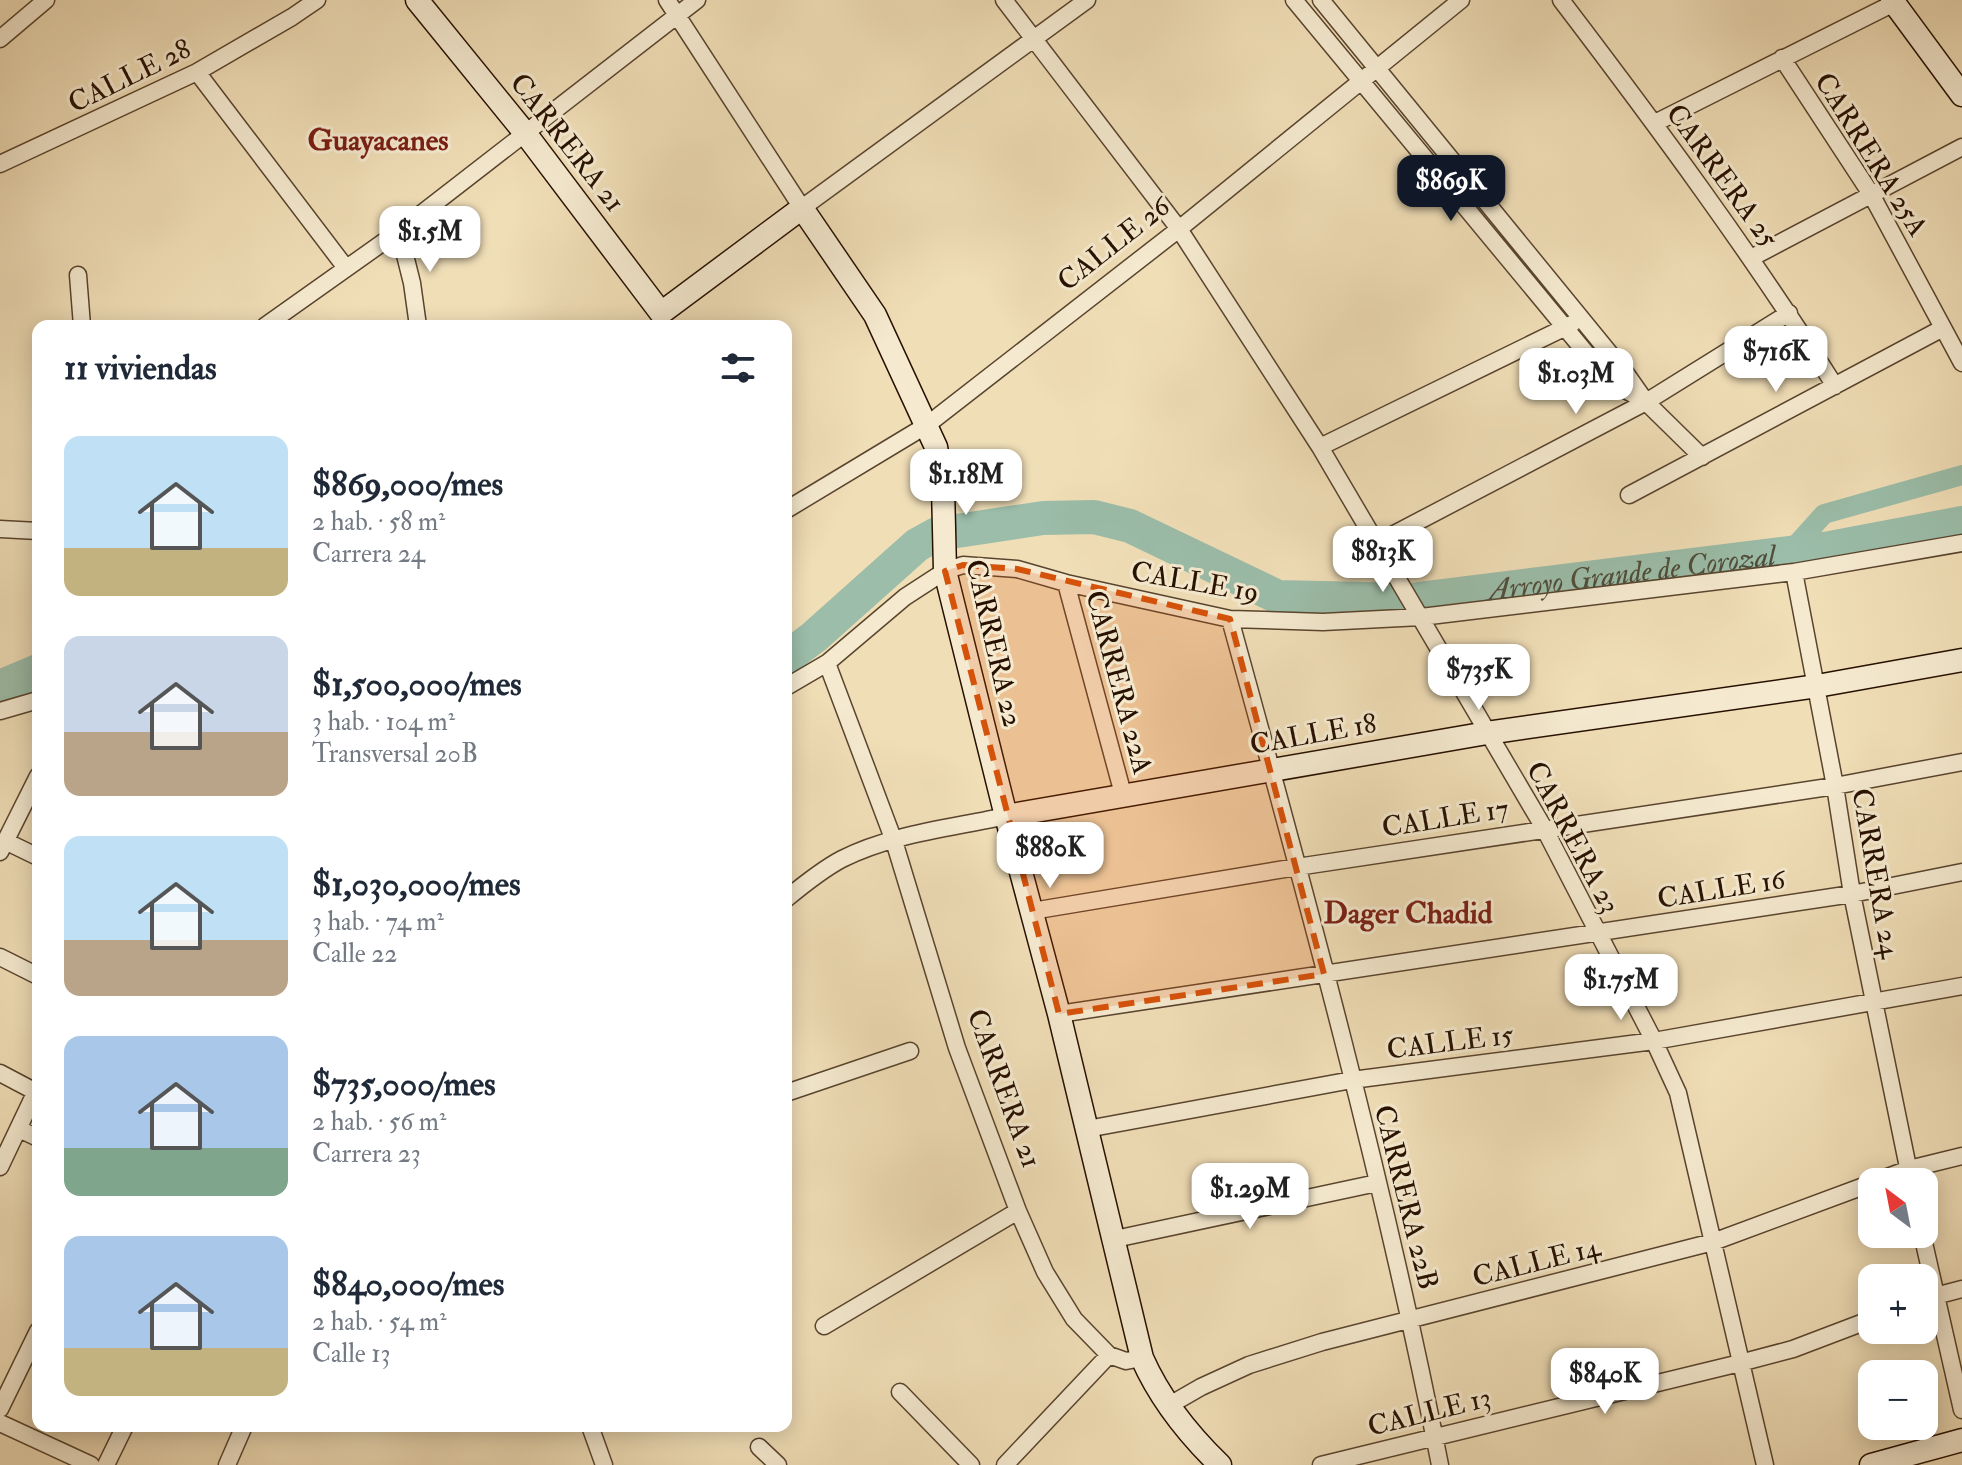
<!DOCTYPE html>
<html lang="es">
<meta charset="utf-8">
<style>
:root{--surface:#fff;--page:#f6f6f7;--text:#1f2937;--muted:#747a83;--accent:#111827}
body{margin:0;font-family:"IM FELL Double Pica",serif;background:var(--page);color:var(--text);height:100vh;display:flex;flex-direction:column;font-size:30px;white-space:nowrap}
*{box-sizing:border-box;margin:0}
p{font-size:26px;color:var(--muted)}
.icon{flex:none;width:44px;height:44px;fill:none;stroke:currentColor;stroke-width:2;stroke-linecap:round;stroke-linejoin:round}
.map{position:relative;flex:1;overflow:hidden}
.sheet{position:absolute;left:32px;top:320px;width:760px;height:1112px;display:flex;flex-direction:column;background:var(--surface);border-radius:16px;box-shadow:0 4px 20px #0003}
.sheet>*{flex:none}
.needle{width:52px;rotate:328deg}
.buttons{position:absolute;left:1858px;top:1168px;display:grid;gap:16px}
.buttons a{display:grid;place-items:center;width:80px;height:80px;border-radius:16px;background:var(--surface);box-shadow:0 4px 20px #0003;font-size:40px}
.price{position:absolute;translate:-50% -68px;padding:0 18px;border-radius:16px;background:#fff;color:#222;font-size:26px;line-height:52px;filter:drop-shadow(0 2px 4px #0008)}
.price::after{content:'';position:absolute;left:50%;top:48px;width:24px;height:18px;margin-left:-12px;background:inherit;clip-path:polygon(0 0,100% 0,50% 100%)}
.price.current{background:var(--accent);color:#fff}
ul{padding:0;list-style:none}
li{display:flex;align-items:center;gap:24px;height:200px;padding:0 32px}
li span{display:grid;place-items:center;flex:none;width:224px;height:160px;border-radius:16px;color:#555}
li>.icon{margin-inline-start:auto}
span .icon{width:96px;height:96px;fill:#fffc;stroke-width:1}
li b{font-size:34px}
h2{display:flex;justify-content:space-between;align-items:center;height:96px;padding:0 32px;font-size:34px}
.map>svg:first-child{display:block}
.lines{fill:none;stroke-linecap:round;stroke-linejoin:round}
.canal{stroke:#9bbda9;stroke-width:20}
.river{stroke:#9bbda9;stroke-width:34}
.street-casing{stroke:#59442e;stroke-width:19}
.secondary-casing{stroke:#271000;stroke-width:25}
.street{stroke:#f5ead0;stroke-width:16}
.secondary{stroke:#f5ead0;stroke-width:22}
.marked{fill:#d5520b;fill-opacity:0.2;stroke:#d5520b;stroke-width:6;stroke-dasharray:16 10;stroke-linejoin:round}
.labels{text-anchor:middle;stroke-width:6;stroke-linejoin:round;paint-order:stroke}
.street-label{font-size:28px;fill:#271000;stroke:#f5ead0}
.neighbourhood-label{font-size:30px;font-weight:bold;fill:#7a1f14;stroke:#f5ead0}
.water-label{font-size:30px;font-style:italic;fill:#504d3b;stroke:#f5ead0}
</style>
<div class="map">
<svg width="1962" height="1465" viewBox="0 0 1962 1465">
<rect width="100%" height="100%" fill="#f0deb7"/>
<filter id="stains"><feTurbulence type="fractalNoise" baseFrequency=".0025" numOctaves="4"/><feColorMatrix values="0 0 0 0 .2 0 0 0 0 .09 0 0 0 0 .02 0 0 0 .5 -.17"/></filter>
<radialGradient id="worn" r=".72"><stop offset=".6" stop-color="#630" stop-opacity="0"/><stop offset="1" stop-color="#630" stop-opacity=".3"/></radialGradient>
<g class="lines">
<!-- canal -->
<path class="canal" d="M1788 554 1824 514 1962 475"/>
<!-- river -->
<g class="river">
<path id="s1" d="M786 658 814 637 917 545 937 534 1043 518 1094 517 1130 526 1278 597 1410 600 1830 548 1962 523"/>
<path d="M0 687 38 671"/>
</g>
<!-- street casing -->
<g class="street-casing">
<path id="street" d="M667 0 802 208 1087 0
M1004 0 1179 229 1320 447 1544 828 1654 1041 1678 1093 1765 1465
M1294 0 1610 382 1644 400
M1321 0 1625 372 1646 402 1702 457
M1561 0C1657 126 1750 252 1835 386
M0 39 46 0
M1782 58 1871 194 1962 363
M197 72 346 268
M1655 123 1894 3
M0 164 197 72 292 17 317 0
M399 231 412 283 418 326
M1751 258 1962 147
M78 275 82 326
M265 326 399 231 697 0
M1320 447 1572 324
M1629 495 1943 328
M786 510 927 425 1179 229 1461 0
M0 529 38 531
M1377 543 1646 402 1789 313
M1794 572 1835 786 1852 894 1911 1182
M1066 583 1123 794
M1230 619C1307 898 1384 1180 1440 1465
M827 663 894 841 957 1048 1018 1211 1045 1272 1074 1319 1109 1355 1126 1361 1142 1358
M786 687 827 663 905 597 945 571 963 565 1017 569 1066 583 1230 619 1323 622 1421 617 1794 572 1962 543
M0 711 38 700
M5 841 38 857
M0 852 38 776
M786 899C803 885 823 869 842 859 891 834 952 828 1006 816
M1032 911 1297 867 1835 786 1962 762
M0 957 38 976
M1059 1014 1852 894 1962 872
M0 1073 36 1092
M786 1093 910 1051
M19 1129 38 1138
M1087 1129 1352 1080 1654 1041 1962 986
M0 1167 38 1087
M1874 1182 1909 1169 1962 1156
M1922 1234 1962 1410
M1115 1239 1377 1183
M1924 1299 1962 1289
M824 1326 1018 1211
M900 1392 971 1465
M1168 1406 1201 1387 1249 1365 1322 1342 1713 1242 1872 1183
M0 1409 38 1331
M0 1423 91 1465
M590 1426 604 1465
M759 1447 778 1465
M106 1465 125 1426
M227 1465 244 1426
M1005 1465 1109 1355
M1321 1465 1740 1363 1793 1349 1872 1319"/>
</g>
<!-- secondary casing -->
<g class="secondary-casing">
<path id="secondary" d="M417 0 525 133 661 313 802 208 875 315 936 447 943 486 945 571 1006 816 1059 1014 1142 1358C1160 1399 1188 1434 1220 1465
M1892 0 1962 95
M1006 816 1487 733 1817 686 1962 660
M1871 1465 1962 1440"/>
</g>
<!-- street -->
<use href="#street" class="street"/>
<!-- secondary -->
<use href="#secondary" class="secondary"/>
</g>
<!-- marked area -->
<path class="marked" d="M963 565 1017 569 1230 619 1324 974 1059 1014 945 571Z"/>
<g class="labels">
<!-- street labels -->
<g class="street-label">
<text transform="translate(129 75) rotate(-26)" y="10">CALLE 28</text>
<text transform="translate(568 142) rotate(52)" y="10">CARRERA 21</text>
<text transform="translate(1872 154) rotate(58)" y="10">CARRERA 25A</text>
<text transform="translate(1723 175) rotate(54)" y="10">CARRERA 25</text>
<text transform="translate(1113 243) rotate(-38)" y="10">CALLE 26</text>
<text transform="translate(1195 581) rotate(10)" y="10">CALLE 19</text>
<text transform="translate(995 643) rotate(77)" y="10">CARRERA 22</text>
<text transform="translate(1120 682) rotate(75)" y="10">CARRERA 22A</text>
<text transform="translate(1313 733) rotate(-10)" y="10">CALLE 18</text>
<text transform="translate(1445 817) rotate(-9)" y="10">CALLE 17</text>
<text transform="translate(1574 837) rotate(62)" y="10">CARRERA 23</text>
<text transform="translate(1877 873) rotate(80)" y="10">CARRERA 24</text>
<text transform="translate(1721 888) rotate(-9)" y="10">CALLE 16</text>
<text transform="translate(1450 1041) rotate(-7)" y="10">CALLE 15</text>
<text transform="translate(1005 1088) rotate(70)" y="10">CARRERA 21</text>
<text transform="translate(1407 1197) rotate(76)" y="10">CARRERA 22B</text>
<text transform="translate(1536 1261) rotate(-14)" y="10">CALLE 14</text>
<text transform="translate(1429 1411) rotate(-14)" y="10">CALLE 13</text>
</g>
<!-- neighbourhood labels -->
<g class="neighbourhood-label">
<text x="378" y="150">Guayacanes</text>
<text x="1408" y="923">Dager Chadid</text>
</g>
<!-- water labels -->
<g class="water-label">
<text dy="10" stroke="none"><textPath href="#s1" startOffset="910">Arroyo Grande de Corozal</textPath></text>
</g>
</g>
<rect width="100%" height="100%" filter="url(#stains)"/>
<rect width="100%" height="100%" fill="url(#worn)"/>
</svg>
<div class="buttons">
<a><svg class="needle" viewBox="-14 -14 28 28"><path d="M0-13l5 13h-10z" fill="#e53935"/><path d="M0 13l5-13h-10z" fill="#747a83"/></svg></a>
<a>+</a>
<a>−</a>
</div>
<b class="price current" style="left:1451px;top:223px">$869K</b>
<b class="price" style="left:430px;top:274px">$1.5M</b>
<b class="price" style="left:1776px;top:394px">$716K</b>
<b class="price" style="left:1576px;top:416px">$1.03M</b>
<b class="price" style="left:966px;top:517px">$1.18M</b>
<b class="price" style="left:1383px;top:594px">$813K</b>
<b class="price" style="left:1479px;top:712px">$735K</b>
<b class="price" style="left:1050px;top:890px">$880K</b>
<b class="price" style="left:1621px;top:1022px">$1.75M</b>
<b class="price" style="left:1250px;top:1231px">$1.29M</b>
<b class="price" style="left:1605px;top:1416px">$840K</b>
<section class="sheet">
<h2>11 viviendas<svg class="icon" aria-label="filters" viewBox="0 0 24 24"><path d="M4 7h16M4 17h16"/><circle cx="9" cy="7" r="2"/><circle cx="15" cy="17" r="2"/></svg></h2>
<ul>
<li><span style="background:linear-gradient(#bfe0f5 70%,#c2b280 0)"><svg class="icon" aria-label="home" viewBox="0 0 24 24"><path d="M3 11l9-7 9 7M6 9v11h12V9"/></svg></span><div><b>$869,000/mes</b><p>2 hab. · 58 m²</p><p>Carrera 24</p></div></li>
<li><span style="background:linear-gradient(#c9d6e8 60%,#b9a48a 0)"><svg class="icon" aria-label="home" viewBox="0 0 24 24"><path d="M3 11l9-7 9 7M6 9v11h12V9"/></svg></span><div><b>$1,500,000/mes</b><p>3 hab. · 104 m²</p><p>Transversal 20B</p></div></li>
<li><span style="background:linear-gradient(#bfe0f5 65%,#b9a48a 0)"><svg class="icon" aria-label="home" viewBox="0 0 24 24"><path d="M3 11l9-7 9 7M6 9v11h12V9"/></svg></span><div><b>$1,030,000/mes</b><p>3 hab. · 74 m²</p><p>Calle 22</p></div></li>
<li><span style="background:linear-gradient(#a9c7e8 70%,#7fa58c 0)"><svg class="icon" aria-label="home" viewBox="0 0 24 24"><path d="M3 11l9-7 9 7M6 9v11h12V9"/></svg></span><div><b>$735,000/mes</b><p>2 hab. · 56 m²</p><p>Carrera 23</p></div></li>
<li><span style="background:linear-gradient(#a9c7e8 70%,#c2b280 0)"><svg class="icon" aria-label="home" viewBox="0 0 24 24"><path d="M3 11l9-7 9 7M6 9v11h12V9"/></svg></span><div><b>$840,000/mes</b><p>2 hab. · 54 m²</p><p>Calle 13</p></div></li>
</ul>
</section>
</div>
